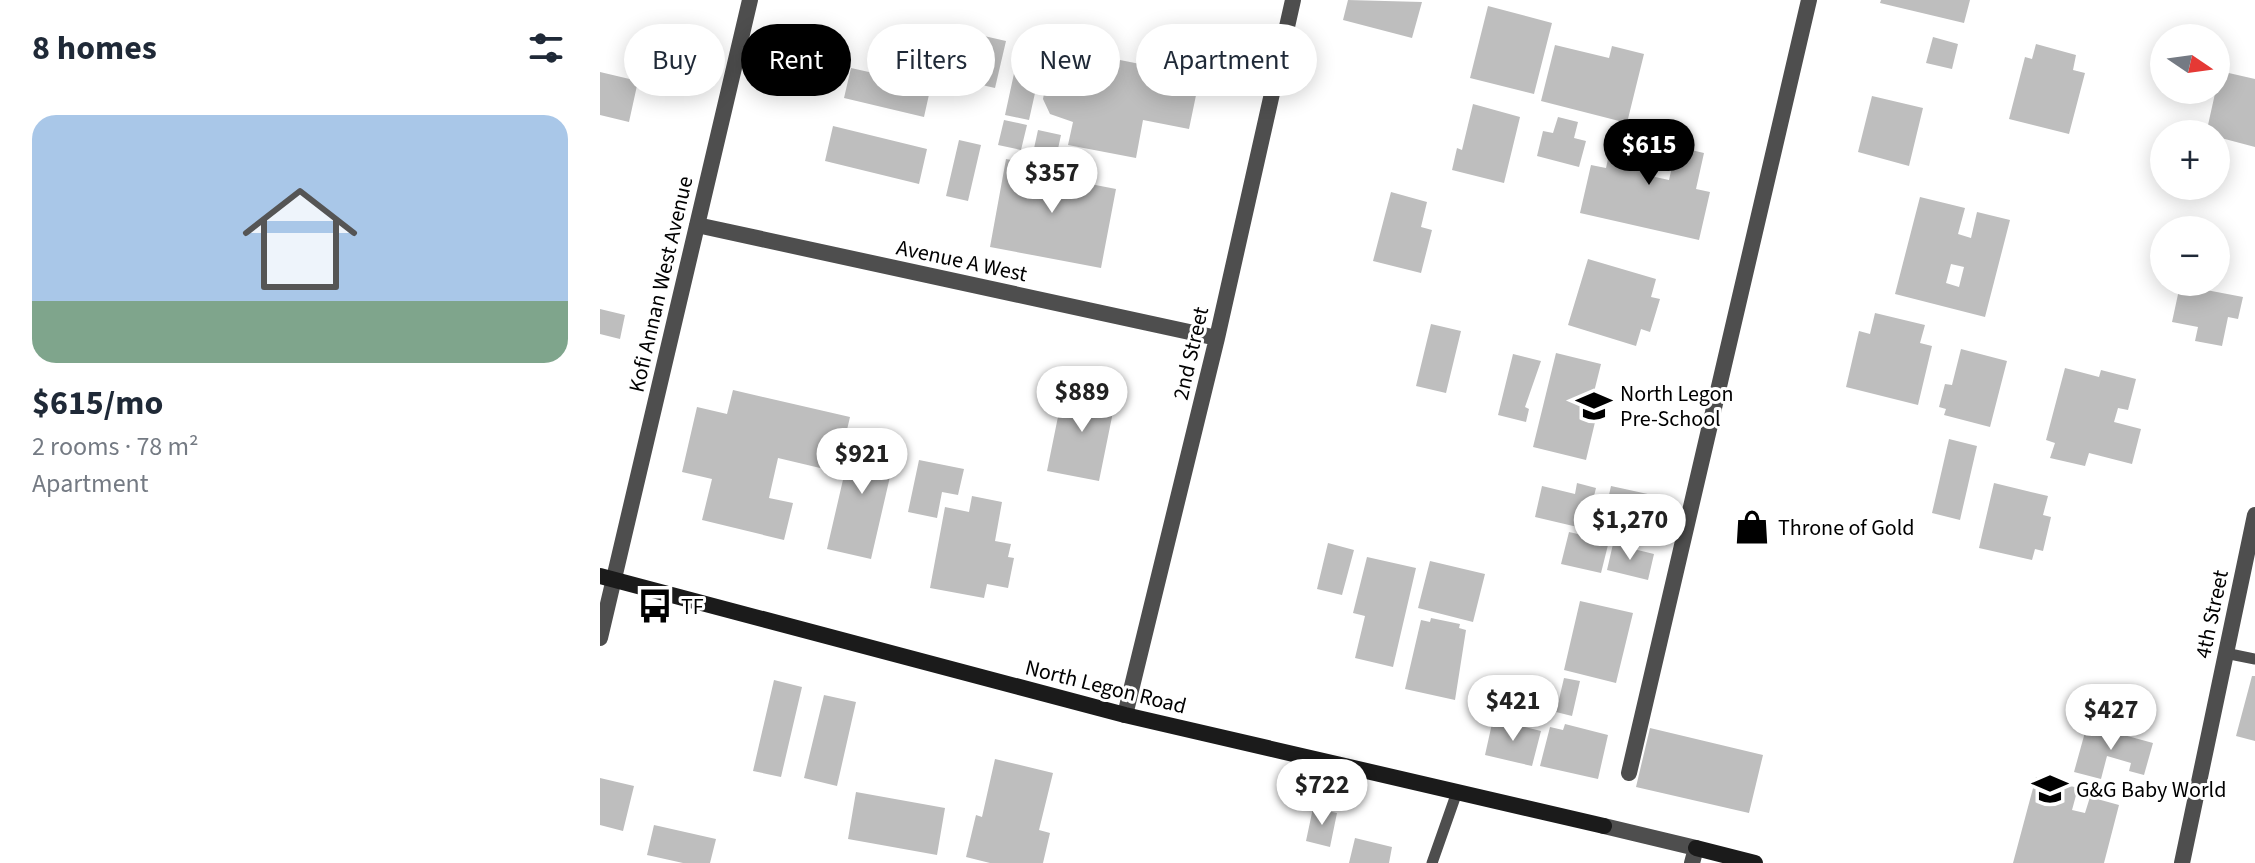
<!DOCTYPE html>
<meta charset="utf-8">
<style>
:root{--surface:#fff;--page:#f2f2f3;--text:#1f2937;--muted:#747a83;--line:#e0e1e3;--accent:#000}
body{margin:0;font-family:"Source Sans 3",sans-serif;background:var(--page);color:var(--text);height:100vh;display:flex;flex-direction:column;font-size:30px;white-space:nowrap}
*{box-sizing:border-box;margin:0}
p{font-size:26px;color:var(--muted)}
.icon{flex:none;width:44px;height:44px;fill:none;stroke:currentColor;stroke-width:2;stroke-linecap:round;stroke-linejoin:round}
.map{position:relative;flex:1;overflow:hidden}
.drawer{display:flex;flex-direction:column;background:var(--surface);width:600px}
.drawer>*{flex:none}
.banner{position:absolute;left:24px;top:24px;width:760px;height:72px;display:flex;gap:16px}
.needle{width:52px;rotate:103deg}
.buttons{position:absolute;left:1550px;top:24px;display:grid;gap:16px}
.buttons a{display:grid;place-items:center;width:80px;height:80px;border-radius:50%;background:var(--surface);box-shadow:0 4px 20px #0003;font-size:40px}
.price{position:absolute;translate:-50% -68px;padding:0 18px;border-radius:28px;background:#fff;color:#222;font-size:26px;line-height:52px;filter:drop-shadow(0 2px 4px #0008)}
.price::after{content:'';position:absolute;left:50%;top:48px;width:24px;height:18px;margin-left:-12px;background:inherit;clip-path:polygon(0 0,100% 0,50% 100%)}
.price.current{background:var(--accent);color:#fff}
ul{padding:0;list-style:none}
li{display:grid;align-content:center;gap:16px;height:424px;padding:0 32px}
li+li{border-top:2px solid var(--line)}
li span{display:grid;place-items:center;height:248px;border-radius:24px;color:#555}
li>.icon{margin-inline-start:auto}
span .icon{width:144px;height:144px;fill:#fffc;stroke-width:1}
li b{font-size:34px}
h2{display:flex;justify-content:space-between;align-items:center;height:96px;padding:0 32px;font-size:34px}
.tag{padding:0 28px;border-radius:36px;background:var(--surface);box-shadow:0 4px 20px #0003;font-size:28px;line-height:72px}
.tag.current{background:var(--accent);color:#fff}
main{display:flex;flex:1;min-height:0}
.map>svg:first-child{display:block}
.building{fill:#bebebe;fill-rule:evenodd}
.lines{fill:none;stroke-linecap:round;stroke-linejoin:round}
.lane{stroke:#4e4e4e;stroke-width:11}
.street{stroke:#4e4e4e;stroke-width:16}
.secondary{stroke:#1b1b1b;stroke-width:16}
.labels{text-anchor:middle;stroke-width:6;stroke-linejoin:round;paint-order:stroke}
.street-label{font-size:22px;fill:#000;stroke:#fff}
.poi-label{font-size:22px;fill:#000;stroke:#fff;text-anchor:start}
</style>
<main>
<section class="drawer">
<h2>8 homes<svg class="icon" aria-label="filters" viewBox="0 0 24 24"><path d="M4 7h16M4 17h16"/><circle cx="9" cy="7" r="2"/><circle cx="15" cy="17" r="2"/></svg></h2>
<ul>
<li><span style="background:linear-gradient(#a9c7e8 75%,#7fa58c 0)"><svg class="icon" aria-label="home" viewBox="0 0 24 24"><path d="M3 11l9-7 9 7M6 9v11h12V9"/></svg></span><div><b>$615/mo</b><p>2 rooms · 78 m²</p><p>Apartment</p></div></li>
</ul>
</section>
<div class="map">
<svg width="1655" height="863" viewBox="0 0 1655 863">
<rect width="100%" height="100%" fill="#fff"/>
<!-- building -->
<path class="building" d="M748 0 822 2 812 38 743 20Z
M1281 0H1370L1364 23 1280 3Z
M888 6 952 23 934 94 870 78Z
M371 33 406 41 395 88 360 80Z
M310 35 341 43 337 60 356 64 349 95 330 90 324 117 244 98 251 68 300 79Z
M1333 37 1358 44 1352 69 1326 63Z
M1436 44 1476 55 1473 70 1485 73 1469 134 1409 119 1425 57 1432 59Z
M955 45 1009 58 1012 46 1044 54 1027 123 941 101Z
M455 47 600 76 589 129 543 120 536 158 468 145 473 122 450 114 443 99 446 83 466 71 451 68Z
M415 69 439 75 429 120 405 115Z
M1620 71 1655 79V147L1606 134Z
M0 72 38 81 29 122 0 115Z
M1272 96 1323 108 1309 166 1258 152Z
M873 104 920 117 904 183 852 170 857 148 862 150Z
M958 117 978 122 974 138 986 141 979 167 937 156 943 131 953 133Z
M404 120 427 125 421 150 398 145Z
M233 126 327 149 319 184 225 161Z
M438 130 461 135 456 158 433 153Z
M1014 132 1104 153 1096 189 1110 192 1099 240 980 213 991 165 1006 168ZM1049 162 1072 167 1069 180 1046 175Z
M359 140 381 145 368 201 346 196Z
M406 159 481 173 480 182 516 189 501 268 390 247Z
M791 192 827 202 821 227 832 230 821 273 773 261Z
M1320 197 1365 208 1358 234 1371 238 1377 212 1410 220 1385 317 1295 294ZM1351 264 1364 267 1359 287 1346 283Z
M988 259 1056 279 1051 297 1060 299 1050 332 1041 329 1036 346 968 325Z
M1580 285 1643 297 1638 319 1628 317 1622 346 1595 341 1598 327 1572 322Z
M0 309 25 315 20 339 0 334Z
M1275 313 1325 325 1320 343 1332 346 1318 405 1246 387 1259 331 1270 334Z
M831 324 861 331 846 393 816 386Z
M1361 349 1407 361 1390 427 1344 415 1346 409 1339 407 1345 384 1352 385Z
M956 353 1001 364 988 416 996 418 986 460 933 447Z
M913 354 941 361 925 407 929 409 926 422 898 415Z
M1465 368 1499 377 1501 370 1536 379 1528 410 1518 408 1514 422 1541 429 1532 464 1489 453 1485 466 1450 458 1455 443 1446 440Z
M464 387 516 397 499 481 447 471Z
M133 390 250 417 237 472 178 458 169 498 193 503 184 540 102 520 112 479 82 472 97 407 127 414Z
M254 432 298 442 271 559 227 549Z
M1349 439 1377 446 1360 520 1332 513Z
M319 460 364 469 358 495 342 492 337 518 308 512Z
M977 483 996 488 986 529 935 517 942 486 975 494Z
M1394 483 1448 496 1443 515 1451 517 1443 551 1435 549 1432 560 1379 548Z
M1011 486 1066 498 1057 538 1002 526Z
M372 496 402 502 395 541 411 544 408 557 414 558 408 588 387 584 384 598 330 588 345 507 369 512Z
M969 532 1009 541 1001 573 961 564Z
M728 543 754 550 742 595 717 589Z
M1013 544 1054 554 1048 580 1007 570Z
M767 557 816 568 793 667 755 658 765 616 753 613Z
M830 561 885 574 873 622 818 608Z
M980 601 1033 613 1016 683 964 670Z
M831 618 860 624 859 628 866 630 855 700 805 689 821 620 830 622Z
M1652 676H1655V741L1636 736Z
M964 678 980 681 972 716 956 712Z
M174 680 202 687 181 777 153 771Z
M224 695 256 702 237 786 204 778Z
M893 719 941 731 932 766 885 755Z
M965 724 1008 735 998 779 940 766 950 727 963 730Z
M1487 725 1553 743 1544 775 1529 771 1531 763 1507 756 1501 779 1474 772Z
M1050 728 1163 755 1149 813 1036 787Z
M395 759 453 773 439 830 450 833 443 863H390L366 857 376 815 382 817Z
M1436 777 1478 788 1472 810 1485 813 1490 797 1519 805 1504 863H1413Z
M0 778 34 786 23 831 0 825Z
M256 792 345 808 337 855 248 839Z
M713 808 737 813 730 847 706 841Z
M54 825 116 839 110 863H83L47 855Z
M755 838 792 847 789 863H749Z"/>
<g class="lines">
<!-- lane -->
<path class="lane" d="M1625 653 1655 659
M832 863 857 792"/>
<!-- street -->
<path class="street" d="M97 225 617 338
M0 638 150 0
M525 715 617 338 693 0
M1029 773 1209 0
M1004 826 1096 848 1092 863
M1582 863 1655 515"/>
<!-- secondary -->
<path class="secondary" d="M0 576 525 715 1004 826
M1096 848 1155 863"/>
</g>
<!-- icons -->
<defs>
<g id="school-bare" transform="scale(2.76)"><path d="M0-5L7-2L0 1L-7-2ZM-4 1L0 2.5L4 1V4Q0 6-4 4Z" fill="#000" stroke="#fff" stroke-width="2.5" paint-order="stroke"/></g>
<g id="shop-bare" transform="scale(2.76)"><path d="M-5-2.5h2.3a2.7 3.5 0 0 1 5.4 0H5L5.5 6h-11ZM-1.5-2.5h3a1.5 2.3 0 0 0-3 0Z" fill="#000" stroke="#fff" stroke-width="2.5" paint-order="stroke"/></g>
<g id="bus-bare" transform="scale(2.76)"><path d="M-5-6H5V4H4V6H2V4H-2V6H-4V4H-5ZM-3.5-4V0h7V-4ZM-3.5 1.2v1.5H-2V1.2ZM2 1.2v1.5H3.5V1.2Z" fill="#000" stroke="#fff" stroke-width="2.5" paint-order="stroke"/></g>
</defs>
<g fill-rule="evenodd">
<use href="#school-bare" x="994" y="406"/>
<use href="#shop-bare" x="1152" y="527"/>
<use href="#bus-bare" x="55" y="606"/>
<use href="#school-bare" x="1450" y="789"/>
</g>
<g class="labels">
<!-- street labels -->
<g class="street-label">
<text transform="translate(362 260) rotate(12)" y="8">Avenue A West</text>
<text transform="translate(60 284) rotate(-77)" y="8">Kofi Annan West Avenue</text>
<text transform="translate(590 353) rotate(-77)" y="8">2nd Street</text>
<text transform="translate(1611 614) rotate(-78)" y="8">4th Street</text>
<text transform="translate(506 686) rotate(14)" y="8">North Legon Road</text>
</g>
<!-- poi labels -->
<g class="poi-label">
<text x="1020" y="401">North Legon<tspan x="1020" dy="25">Pre-School</tspan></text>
<text x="1178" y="535">Throne of Gold</text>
<text x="81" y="614">TF</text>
<text x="1476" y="797">G&amp;G Baby World</text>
</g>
</g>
</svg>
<div class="buttons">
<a><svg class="needle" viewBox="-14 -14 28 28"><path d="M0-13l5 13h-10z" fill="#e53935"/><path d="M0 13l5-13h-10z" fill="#747a83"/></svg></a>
<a>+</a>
<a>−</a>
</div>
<b class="price current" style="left:1049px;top:187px">$615</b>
<b class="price" style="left:452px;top:215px">$357</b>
<b class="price" style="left:482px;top:434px">$889</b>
<b class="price" style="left:262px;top:496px">$921</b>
<b class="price" style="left:1030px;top:562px">$1,270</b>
<b class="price" style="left:913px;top:743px">$421</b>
<b class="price" style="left:1511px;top:752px">$427</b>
<b class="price" style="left:722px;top:827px">$722</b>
<div class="banner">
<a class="tag">Buy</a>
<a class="tag current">Rent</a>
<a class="tag">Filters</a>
<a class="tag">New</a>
<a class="tag">Apartment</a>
</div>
</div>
</main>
